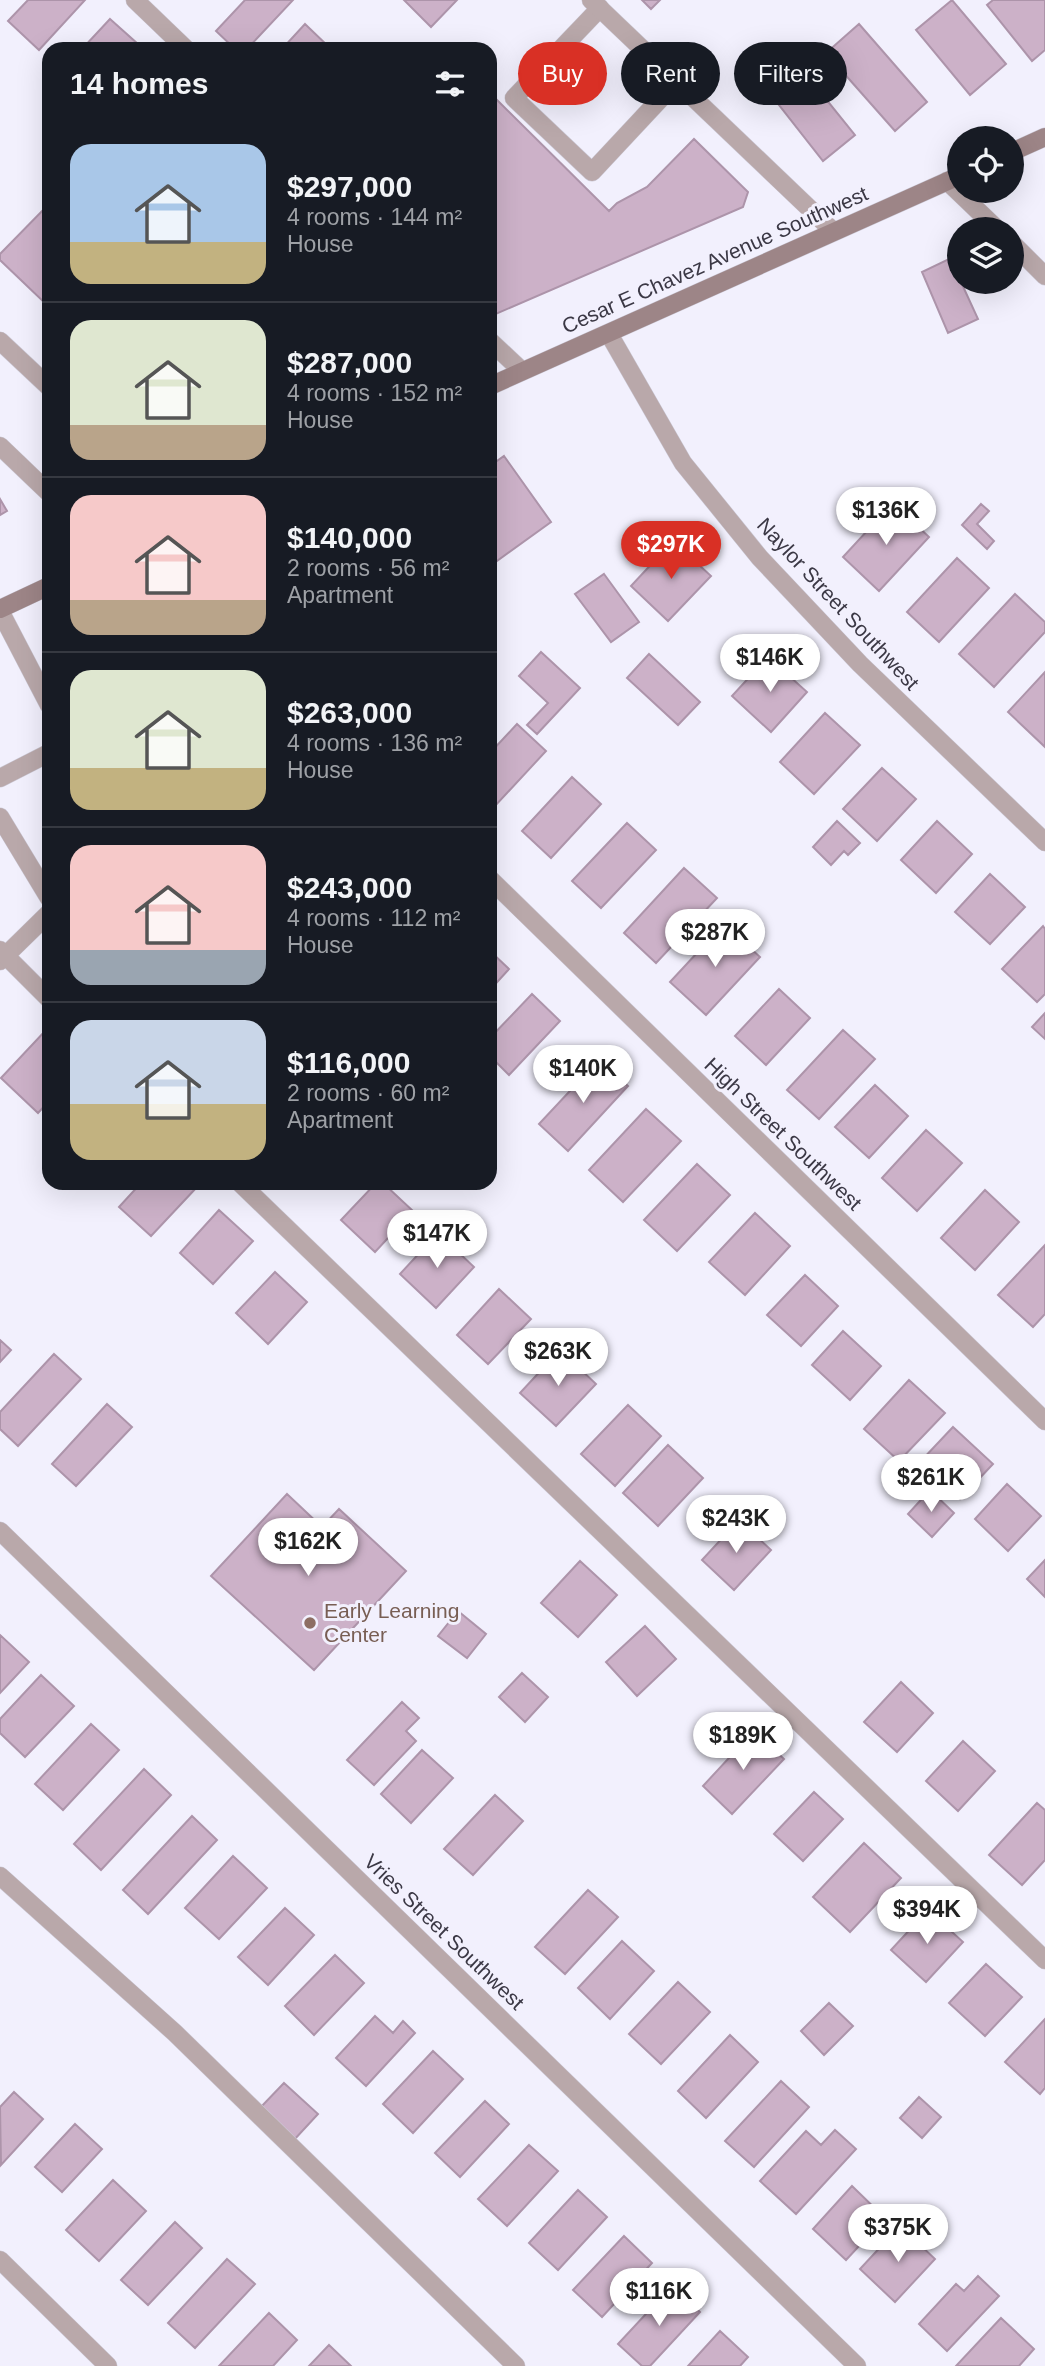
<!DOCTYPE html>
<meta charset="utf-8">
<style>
:root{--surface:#171b24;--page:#20242c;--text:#f1f3f6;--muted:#9ea1a6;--line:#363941;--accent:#d93025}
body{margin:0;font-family:Arial,sans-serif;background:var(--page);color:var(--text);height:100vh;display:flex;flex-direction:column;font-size:26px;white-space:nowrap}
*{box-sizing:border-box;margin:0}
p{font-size:23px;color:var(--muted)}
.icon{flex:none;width:38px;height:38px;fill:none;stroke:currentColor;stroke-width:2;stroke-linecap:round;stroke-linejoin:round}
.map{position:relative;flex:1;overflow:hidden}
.panel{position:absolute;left:42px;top:42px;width:455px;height:1148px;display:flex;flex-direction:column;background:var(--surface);border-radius:21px;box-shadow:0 7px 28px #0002}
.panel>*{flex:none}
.hud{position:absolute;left:518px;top:42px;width:422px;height:63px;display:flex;gap:14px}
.fabs{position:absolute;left:947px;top:126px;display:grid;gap:14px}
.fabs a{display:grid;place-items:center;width:77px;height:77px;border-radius:50%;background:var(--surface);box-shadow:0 7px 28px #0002;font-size:35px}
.price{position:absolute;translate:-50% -60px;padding:0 16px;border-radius:24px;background:#fff;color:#222;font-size:23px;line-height:46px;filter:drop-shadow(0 2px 4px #0008)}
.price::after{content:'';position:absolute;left:50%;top:42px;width:21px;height:16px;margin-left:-10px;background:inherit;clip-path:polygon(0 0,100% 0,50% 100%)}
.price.active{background:var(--accent);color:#fff}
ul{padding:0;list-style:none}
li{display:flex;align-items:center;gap:21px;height:175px;padding:0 28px}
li+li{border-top:2px solid var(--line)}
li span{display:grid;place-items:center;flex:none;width:196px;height:140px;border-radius:21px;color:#555}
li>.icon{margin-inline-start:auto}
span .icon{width:84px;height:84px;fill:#fffc;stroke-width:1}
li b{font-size:30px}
h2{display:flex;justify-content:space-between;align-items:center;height:84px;padding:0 28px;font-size:30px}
.pill{padding:0 24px;border-radius:32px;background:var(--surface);box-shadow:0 7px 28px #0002;font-size:24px;line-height:63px}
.pill.active{background:var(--accent);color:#fff}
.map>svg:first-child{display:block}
.building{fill:#ccb1c8;stroke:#ad94aa;stroke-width:2}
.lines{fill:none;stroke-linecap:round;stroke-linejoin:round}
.lane-casing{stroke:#cdcbd8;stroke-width:19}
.street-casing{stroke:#cdcbd8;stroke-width:19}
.secondary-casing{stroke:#cdcbd8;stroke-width:19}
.lane{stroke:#b9a8aa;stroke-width:18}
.street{stroke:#b9a8aa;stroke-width:18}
.secondary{stroke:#9d8587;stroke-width:18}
.education-dot{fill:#8d6e63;stroke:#f2f0fd;stroke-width:2.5}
.labels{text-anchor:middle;stroke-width:6;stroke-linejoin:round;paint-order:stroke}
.street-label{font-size:21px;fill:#3b3845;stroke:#f2f0fd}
.education-label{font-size:21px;fill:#785e54;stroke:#f2f0fd;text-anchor:start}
</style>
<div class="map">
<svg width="1045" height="2366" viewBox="0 0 1045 2366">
<rect width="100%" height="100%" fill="#f2f0fd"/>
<!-- building -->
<path class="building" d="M28 0H85L39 50 8 21Z
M245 0H293L247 49H235L216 31Z
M404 0H457L431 27Z
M642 0H660L651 9Z
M952 0 1006 64 970 95 916 30Z
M993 0H1045V50L1032 61 987 5Z
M110 19 139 45 136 49H82Z
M305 24 331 49H282Z
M859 24 927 102 895 131 826 53Z
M788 52 855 135 823 161 757 77Z
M490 93 609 211 617 203 647 187 694 139 748 192 743 207 491 316Z
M49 204V307L0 260V254Z
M951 258 959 276V282H961L978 319 948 333 922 272Z
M504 456 551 522 490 566V466Z
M0 499 7 511 0 515Z
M893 503 929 537 879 591 843 557Z
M981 504 989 511 977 524 994 541 987 549 962 525Z
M673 541 711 576 668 621 631 586Z
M957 558 989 588 939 642 907 612Z
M604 574 639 622 611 642 575 594Z
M1015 594 1045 622V632L994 687 959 654Z
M541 652 580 688 537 734 527 725 548 703 519 676Z
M649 654 700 702 678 725 627 678Z
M768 657 807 692 771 732 732 696Z
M1045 672V747L1008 712Z
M825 713 860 745 814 794 780 762Z
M517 724 546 751 495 806 490 802V753Z
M882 768 916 799 877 841 843 809Z
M572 777 601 804 551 858 522 831Z
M837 821 860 843 848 855 844 851 831 865 813 847Z
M937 821 972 854 936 893 901 860Z
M627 823 656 850 601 908 572 881Z
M684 868 717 898 656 963 624 933Z
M990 874 1025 907 990 944 955 912Z
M724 924 760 957 706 1015 670 982Z
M1043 926 1045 929V994L1037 1002 1002 969Z
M490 951 509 969 490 990Z
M779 989 810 1018 766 1065 735 1036Z
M532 994 560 1021 509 1075 490 1056V1038Z
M1045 1013V1039L1032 1027Z
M47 1029 49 1031V1101L38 1113 1 1078Z
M843 1030 875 1059 819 1119 787 1090Z
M599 1060 628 1086 568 1151 539 1124Z
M875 1085 908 1116 869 1158 835 1127Z
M646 1109 681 1141 623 1202 589 1170Z
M926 1130 962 1163 917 1211 882 1178Z
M697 1164 730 1195 677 1251 644 1220Z
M141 1183H192L197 1187 151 1236 119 1207Z
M376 1183H383L413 1211 375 1252 341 1220Z
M985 1190 1019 1222 975 1270 941 1238Z
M219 1210 253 1241 213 1284 180 1253Z
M755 1213 790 1246 745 1295 709 1262Z
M438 1233 474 1267 436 1308 400 1274Z
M1045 1245V1314L1033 1327 998 1295Z
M275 1272 307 1302 268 1344 236 1313Z
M805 1275 838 1306 801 1346 767 1315Z
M499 1289 531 1319 488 1364 457 1335Z
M843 1331 881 1366 850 1400 812 1365Z
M0 1340 11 1350 0 1362Z
M560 1350 596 1384 556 1426 520 1393Z
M54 1354 81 1379 18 1446 0 1429V1412Z
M909 1380 945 1413 899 1461 864 1429Z
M107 1404 132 1427 76 1486 52 1464Z
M628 1405 661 1436 615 1486 581 1454Z
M953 1427 993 1464 960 1499 920 1462Z
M668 1445 703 1478 658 1526 623 1493Z
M1007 1484 1041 1516 1008 1551 975 1519Z
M930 1490 954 1513 932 1537 908 1514Z
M287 1494 322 1527 339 1509 406 1571 314 1670 211 1576Z
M739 1520 771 1550 734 1590 702 1560Z
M1045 1560V1597L1027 1579Z
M580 1561 617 1595 578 1637 541 1603Z
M458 1611 486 1634 467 1658 438 1636Z
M645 1626 676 1659 637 1696 606 1662Z
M0 1635 29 1662 0 1693Z
M522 1673 548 1697 525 1722 499 1697Z
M41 1675 74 1706 25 1757 0 1733V1719Z
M901 1682 933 1713 897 1752 864 1722Z
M402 1702 419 1718 406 1731 416 1741 374 1785 347 1760Z
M91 1724 119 1750 63 1810 35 1784Z
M754 1731 784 1759 732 1814 703 1786Z
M963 1741 995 1771 958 1811 926 1781Z
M422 1750 453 1778 411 1823 381 1794Z
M144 1769 171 1795 101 1870 74 1844Z
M814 1792 843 1819 803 1861 774 1834Z
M495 1795 523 1821 473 1875 444 1849Z
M1037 1803 1045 1810V1860L1022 1885 989 1855Z
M192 1816 217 1840 148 1914 123 1890Z
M864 1843 901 1878 850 1932 813 1897Z
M233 1856 267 1888 219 1939 185 1908Z
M588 1890 618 1917 565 1974 535 1947Z
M285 1908 314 1935 268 1985 238 1957Z
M928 1910 963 1942 926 1982 891 1950Z
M622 1941 654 1971 610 2019 578 1988Z
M335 1955 364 1983 314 2035 285 2006Z
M986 1964 1022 1997 985 2036 949 2003Z
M678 1982 710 2012 661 2064 629 2034Z
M829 2003 853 2026 824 2055 801 2031Z
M375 2016 393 2033 403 2021 415 2033 366 2086 336 2058Z
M1045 2019V2088L1040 2094 1005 2062Z
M730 2035 758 2062 706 2118 678 2091Z
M433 2051 463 2079 413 2133 383 2104Z
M781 2081 809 2107 754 2167 725 2141Z
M284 2083 318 2114 293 2141 259 2109Z
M14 2092 43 2119 1 2165 0 2107Z
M919 2097 941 2117 922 2138 900 2118Z
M485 2101 509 2124 460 2177 435 2153Z
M75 2124 102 2149 62 2192 35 2167Z
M835 2130 856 2149 796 2214 760 2181 806 2131 821 2145Z
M529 2145 558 2171 507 2226 478 2199Z
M113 2180 146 2211 99 2261 66 2230Z
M852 2186 885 2218 846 2260 813 2229Z
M578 2190 607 2217 558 2270 529 2243Z
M175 2222 202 2248 148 2305 121 2280Z
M900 2226 935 2259 895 2302 860 2269Z
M624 2236 652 2263 602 2317 573 2290Z
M227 2259 255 2284 195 2348 168 2323Z
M978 2276 999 2296 947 2351 919 2324 956 2284 964 2291Z
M672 2286 700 2312 650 2366H642L618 2344Z
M269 2313 297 2340 273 2366H219Z
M1001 2318 1034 2349 1019 2366H956Z
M720 2331 748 2357 740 2366H688Z
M329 2345 351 2366H309Z"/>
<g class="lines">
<!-- lane casing -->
<g class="lane-casing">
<path id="lane" d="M600 8 514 98 592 172 677 81
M0 341 49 387
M0 611 49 705
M0 778 49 753
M0 817 49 898
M0 961 49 913
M0 1876 175 2033 516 2366"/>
</g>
<!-- street casing -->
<g class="street-casing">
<path id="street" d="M135 0 186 49
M591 0 833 231
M947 181 997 229
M1012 243 1045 276
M609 334 683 463 760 558 860 664 1045 842
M490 341 522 371
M0 446 49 493
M490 879 1045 1421
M0 950 49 999
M240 1183 1045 1960
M0 1531 857 2366
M0 2260 108 2366"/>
</g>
<!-- secondary casing -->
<g class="secondary-casing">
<path id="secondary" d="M1012 152 1045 137
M490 386 959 176
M0 609 49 586"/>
</g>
<!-- lane -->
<use href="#lane" class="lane"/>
<!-- street -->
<use href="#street" class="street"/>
<!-- secondary -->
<use href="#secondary" class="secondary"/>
</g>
<!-- markers -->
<circle class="education-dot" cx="310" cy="1623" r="7"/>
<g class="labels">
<!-- street labels -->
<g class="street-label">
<text transform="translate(715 260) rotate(-24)" y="7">Cesar E Chavez Avenue Southwest</text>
<text transform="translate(838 604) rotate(47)" y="7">Naylor Street Southwest</text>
<text transform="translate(783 1134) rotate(44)" y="7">High Street Southwest</text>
<text transform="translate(444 1932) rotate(44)" y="7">Vries Street Southwest</text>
</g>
<!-- education labels -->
<g class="education-label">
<text x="324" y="1618">Early Learning<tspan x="324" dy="24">Center</tspan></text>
</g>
</g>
</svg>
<div class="fabs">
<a><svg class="icon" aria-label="locate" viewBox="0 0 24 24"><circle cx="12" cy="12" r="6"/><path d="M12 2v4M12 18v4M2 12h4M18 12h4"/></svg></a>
<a><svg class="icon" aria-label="layers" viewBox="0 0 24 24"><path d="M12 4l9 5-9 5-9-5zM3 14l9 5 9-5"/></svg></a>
</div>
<b class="price" style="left:886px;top:547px">$136K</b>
<b class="price active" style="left:671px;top:581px">$297K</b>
<b class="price" style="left:770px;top:694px">$146K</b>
<b class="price" style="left:715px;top:969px">$287K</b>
<b class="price" style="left:583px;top:1105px">$140K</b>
<b class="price" style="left:437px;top:1270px">$147K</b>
<b class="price" style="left:558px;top:1388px">$263K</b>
<b class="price" style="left:931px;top:1514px">$261K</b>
<b class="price" style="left:736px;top:1555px">$243K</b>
<b class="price" style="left:308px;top:1578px">$162K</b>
<b class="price" style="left:743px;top:1772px">$189K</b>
<b class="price" style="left:927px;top:1946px">$394K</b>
<b class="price" style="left:898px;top:2264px">$375K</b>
<b class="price" style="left:659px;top:2328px">$116K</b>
<div class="hud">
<a class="pill active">Buy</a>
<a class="pill">Rent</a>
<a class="pill">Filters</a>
</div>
<section class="panel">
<h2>14 homes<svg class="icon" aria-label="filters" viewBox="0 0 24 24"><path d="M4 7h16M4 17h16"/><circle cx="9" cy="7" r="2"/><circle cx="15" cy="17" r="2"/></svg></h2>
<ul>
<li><span style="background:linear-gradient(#a9c7e8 70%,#c2b280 0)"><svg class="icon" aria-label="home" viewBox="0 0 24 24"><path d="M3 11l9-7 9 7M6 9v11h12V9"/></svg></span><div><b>$297,000</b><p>4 rooms · 144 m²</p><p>House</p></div></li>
<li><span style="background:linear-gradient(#dfe7d0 75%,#b9a48a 0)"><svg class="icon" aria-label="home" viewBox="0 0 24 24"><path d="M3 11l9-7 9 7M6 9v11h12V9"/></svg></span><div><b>$287,000</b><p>4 rooms · 152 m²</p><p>House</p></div></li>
<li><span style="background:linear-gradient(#f6c9c9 75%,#b9a48a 0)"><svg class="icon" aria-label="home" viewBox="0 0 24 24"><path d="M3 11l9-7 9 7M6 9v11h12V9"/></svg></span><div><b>$140,000</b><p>2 rooms · 56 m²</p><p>Apartment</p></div></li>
<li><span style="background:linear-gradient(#dfe7d0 70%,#c2b280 0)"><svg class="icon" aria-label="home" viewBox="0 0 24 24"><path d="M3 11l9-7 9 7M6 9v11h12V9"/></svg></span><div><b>$263,000</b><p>4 rooms · 136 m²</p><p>House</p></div></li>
<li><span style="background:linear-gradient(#f6c9c9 75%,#9aa5b1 0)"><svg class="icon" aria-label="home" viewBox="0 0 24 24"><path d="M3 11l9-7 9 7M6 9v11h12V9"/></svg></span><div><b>$243,000</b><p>4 rooms · 112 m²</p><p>House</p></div></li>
<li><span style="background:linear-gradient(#c9d6e8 60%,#c2b280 0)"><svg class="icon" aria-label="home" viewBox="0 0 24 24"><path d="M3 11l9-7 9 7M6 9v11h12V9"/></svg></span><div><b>$116,000</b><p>2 rooms · 60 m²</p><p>Apartment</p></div></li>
</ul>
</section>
</div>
